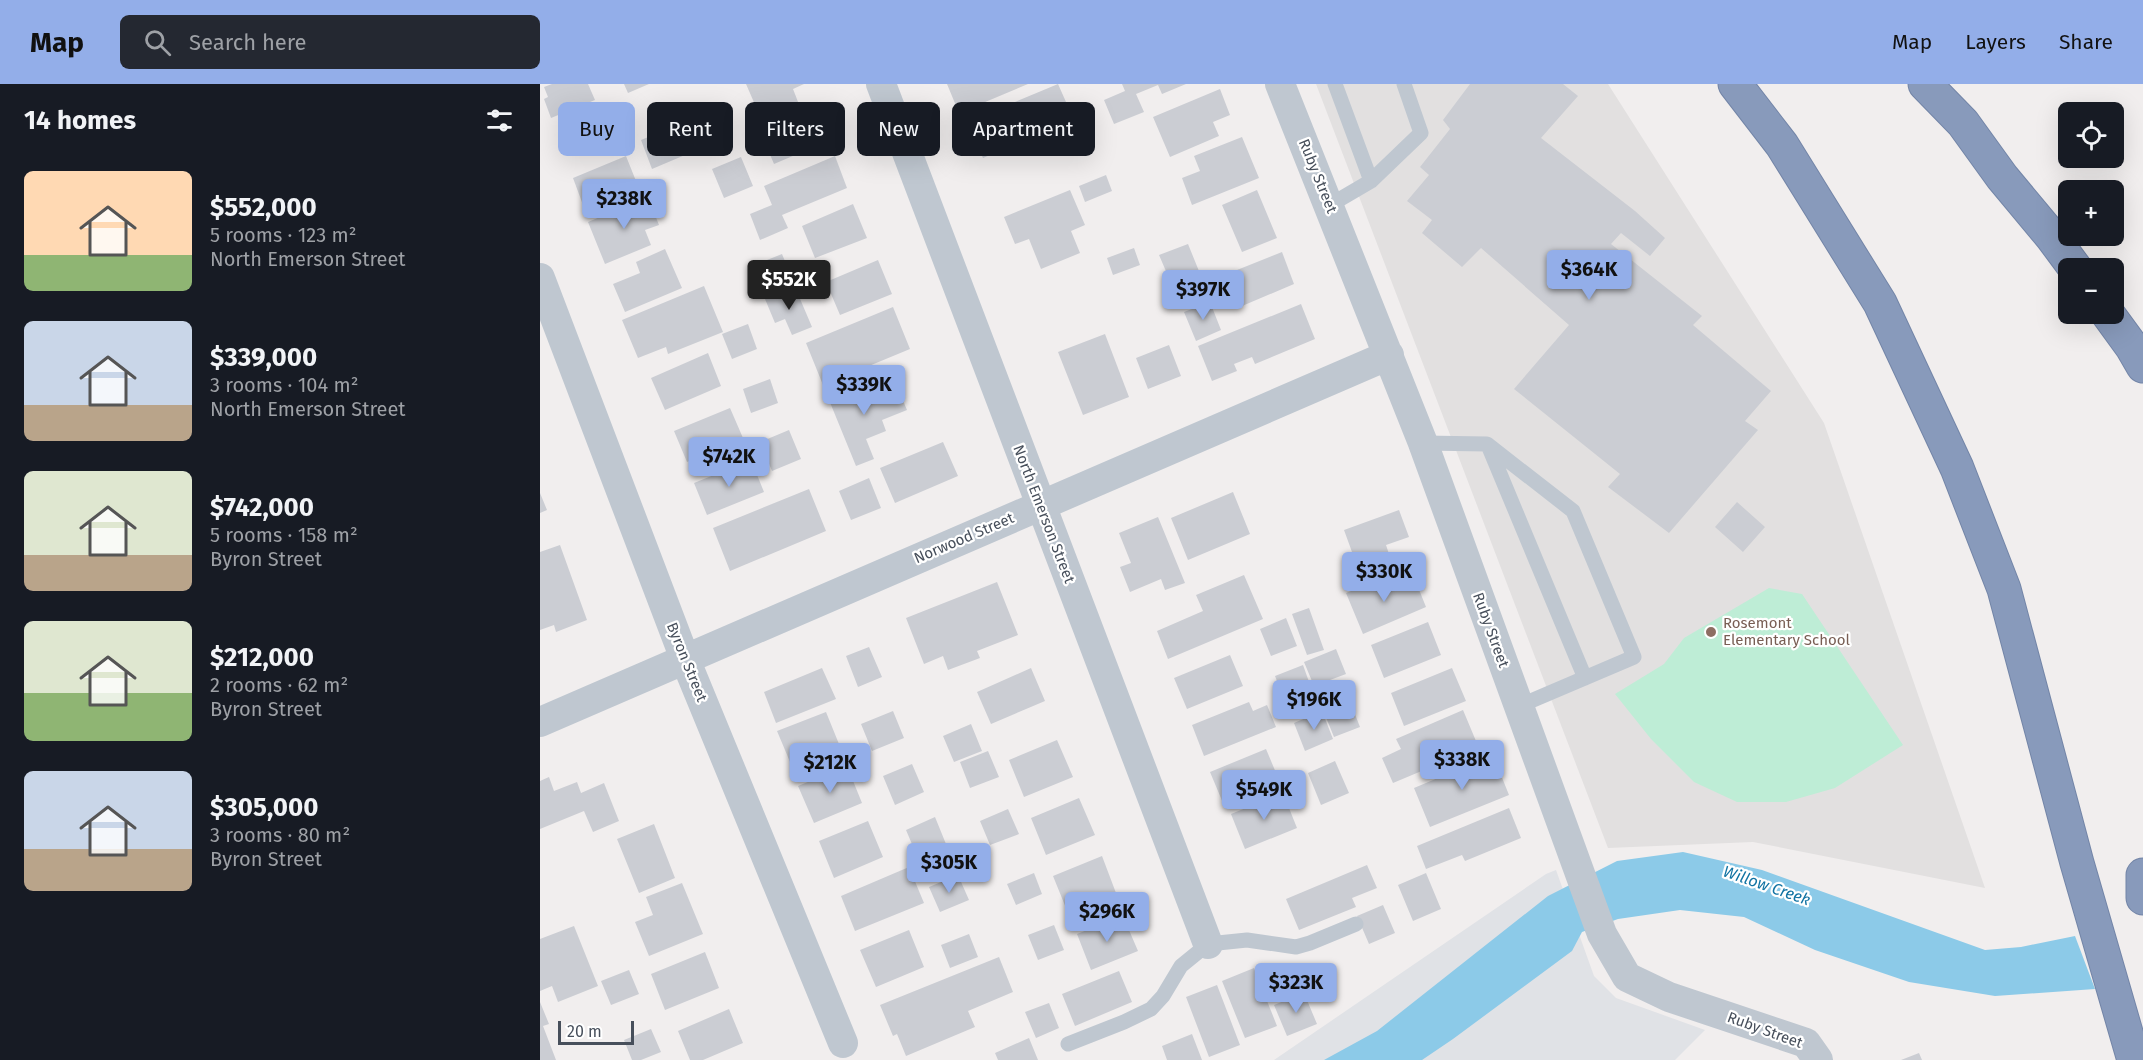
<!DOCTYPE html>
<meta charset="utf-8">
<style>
:root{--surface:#171b24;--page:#242831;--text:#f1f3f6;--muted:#9ea1a6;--accent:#93aee9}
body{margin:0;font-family:"Fira Sans",sans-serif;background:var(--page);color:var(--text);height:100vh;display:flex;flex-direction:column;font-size:22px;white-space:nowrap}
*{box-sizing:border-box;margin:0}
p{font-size:20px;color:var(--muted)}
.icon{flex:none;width:33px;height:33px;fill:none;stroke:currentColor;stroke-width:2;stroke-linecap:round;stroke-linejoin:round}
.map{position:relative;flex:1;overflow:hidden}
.details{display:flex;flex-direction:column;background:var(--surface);width:540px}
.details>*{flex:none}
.guide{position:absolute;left:18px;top:18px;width:570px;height:54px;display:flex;gap:12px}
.controls{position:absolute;left:1518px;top:18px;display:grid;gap:12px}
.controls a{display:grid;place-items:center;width:66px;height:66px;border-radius:9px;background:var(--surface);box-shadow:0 6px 24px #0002;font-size:30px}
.scale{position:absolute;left:18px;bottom:15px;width:76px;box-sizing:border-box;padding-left:6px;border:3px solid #474f5b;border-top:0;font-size:16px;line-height:21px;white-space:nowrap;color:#474f5b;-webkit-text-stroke:4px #fff;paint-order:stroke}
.price{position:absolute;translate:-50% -51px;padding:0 14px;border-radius:6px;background:var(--accent);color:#111;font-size:20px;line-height:39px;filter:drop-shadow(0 2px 3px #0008)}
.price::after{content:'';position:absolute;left:50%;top:36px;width:18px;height:14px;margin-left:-9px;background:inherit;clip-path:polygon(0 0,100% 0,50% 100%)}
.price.current{background:#222;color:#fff}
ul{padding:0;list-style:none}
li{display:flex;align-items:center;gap:18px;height:150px;padding:0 24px}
li span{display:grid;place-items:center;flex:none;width:168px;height:120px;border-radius:9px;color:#555}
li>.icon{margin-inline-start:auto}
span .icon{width:72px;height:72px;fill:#fffc;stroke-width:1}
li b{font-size:26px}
h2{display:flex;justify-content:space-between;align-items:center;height:72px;padding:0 24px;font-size:26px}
.pill{padding:0 21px;border-radius:9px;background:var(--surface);box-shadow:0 6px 24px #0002;font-size:21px;line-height:54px}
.pill.current{background:var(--accent);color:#111}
header{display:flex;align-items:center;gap:36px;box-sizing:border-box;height:84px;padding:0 30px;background:var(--accent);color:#111}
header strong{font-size:28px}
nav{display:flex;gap:33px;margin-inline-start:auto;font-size:21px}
.search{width:420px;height:54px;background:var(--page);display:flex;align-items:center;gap:15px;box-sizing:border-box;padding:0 21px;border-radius:9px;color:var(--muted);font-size:22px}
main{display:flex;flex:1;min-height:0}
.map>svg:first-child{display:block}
.education{fill:#e2e0e0}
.airport{fill:#e0e2e6}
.green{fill:#beedd6}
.water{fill:#8ccae8}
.building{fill:#cbcdd3}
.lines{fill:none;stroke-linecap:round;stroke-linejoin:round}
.highway-casing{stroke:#7385a7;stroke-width:35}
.lane{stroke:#bfc7d0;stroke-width:15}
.street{stroke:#bfc7d0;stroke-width:30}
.highway{stroke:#889abb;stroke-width:33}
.education-dot{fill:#8d6e63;stroke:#fff;stroke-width:2}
.labels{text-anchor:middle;stroke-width:4.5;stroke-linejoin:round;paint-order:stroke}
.street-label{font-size:15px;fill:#474f5b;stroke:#fff}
.education-label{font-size:15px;fill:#785e54;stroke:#fff;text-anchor:start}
.water-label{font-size:16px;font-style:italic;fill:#1173a3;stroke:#fff}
</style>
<header>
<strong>Map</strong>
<div class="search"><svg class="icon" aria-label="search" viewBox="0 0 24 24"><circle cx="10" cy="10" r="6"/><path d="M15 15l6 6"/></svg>Search here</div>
<nav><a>Map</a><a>Layers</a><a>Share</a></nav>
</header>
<main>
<section class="details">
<h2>14 homes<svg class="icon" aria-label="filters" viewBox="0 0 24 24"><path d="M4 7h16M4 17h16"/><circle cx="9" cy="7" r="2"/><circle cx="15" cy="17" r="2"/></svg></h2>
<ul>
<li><span style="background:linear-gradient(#ffd9b3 70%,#8fb573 0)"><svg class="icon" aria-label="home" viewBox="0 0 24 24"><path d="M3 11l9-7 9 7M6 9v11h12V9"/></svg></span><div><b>$552,000</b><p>5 rooms · 123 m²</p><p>North Emerson Street</p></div></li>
<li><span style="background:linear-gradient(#c9d6e8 70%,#b9a48a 0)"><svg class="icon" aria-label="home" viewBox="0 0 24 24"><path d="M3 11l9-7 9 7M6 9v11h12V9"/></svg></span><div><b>$339,000</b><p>3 rooms · 104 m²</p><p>North Emerson Street</p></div></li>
<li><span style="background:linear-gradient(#dfe7d0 70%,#b9a48a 0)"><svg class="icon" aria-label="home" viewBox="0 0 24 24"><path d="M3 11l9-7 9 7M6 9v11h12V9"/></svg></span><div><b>$742,000</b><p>5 rooms · 158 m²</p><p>Byron Street</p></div></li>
<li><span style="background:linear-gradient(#dfe7d0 60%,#8fb573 0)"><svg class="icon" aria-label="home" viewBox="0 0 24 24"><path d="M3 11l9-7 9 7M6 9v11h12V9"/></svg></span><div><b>$212,000</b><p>2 rooms · 62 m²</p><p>Byron Street</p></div></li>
<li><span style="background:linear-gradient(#c9d6e8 65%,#b9a48a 0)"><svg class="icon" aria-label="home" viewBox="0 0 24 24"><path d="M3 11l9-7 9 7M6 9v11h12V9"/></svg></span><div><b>$305,000</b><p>3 rooms · 80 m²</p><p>Byron Street</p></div></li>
</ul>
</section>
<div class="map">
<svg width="1603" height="976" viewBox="0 0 1603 976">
<rect width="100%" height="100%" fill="#f1eeee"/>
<!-- education -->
<path class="education" d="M776 0H1068L1284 339 1445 804 1213 758 1068 764Z"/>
<!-- airport -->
<path class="airport" d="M1016 786 1054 892 1076 914 1165 946 1135 976H734L1006 790Z"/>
<!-- green -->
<path class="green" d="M1229 504 1262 510 1363 661 1295 704 1246 718H1197L1154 698 1111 655 1075 610 1124 580 1144 554Z"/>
<!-- water -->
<path class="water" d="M1143 768 1222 786 1445 866 1481 863 1535 852 1555 905 1455 912 1369 898 1275 866 1204 833 1140 826 1078 835 1042 848 1032 867 913 955 882 976H784L837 947 1008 812 1077 777Z"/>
<!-- building -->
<path class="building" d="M12 0H48L55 16 11 34 4 15 8 13 4 3Z
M84 0H109L88 9Z
M206 0H264L253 5 260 23 223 39Z
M407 0H488L419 29Z
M518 0 530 27 495 42 498 51 443 74 427 38Z
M582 0H646L622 10 618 1 596 10 604 28 574 40 564 16 585 7Z
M930 0H1023L1038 12 1001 54 1095 127 1125 154 1110 172 1081 149 1071 160 1162 232 1153 241 1231 307 1205 337 1218 346 1129 449 1068 403 1080 390 974 305 1029 241 941 164 922 183 882 149 892 136 867 117 889 91 880 83 910 45 903 36Z
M680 5 690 31 673 38 679 52 630 73 613 33Z
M274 24 288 57 234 80 220 47Z
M133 43 145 71 112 85 101 56Z
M702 53 719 94 652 121 642 94 660 87 654 72Z
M86 72 100 107 46 129 33 94Z
M295 72 307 104 242 131 248 144 220 156 210 130 232 121 224 102Z
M201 73 213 102 184 114 172 85Z
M566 91 572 107 545 118 539 102Z
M530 106 545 141 531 147 540 169 501 185 489 155 475 160 464 133Z
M717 106 737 154 702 168 682 121Z
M108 113 119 141 105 146 111 161 65 180 48 138Z
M313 120 327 154 275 174 262 142Z
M648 160 663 197 635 208 619 171Z
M594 164 600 181 573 191 567 174Z
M125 165 142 204 85 228 73 200 100 189 96 178Z
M742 168 754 200 695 225 682 192Z
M242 170 254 199 221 212 209 183Z
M338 176 352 210 300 231 286 198Z
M164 202 183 248 128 270 126 263 98 274 82 236Z
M255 203 272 243 252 251 245 235 235 239 225 215Z
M670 218 681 246 656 257 644 228Z
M761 220 775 255 715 280 712 273 694 280 697 287 672 297 658 262Z
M353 223 370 265 283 301 266 259Z
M208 240 217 265 192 275 182 250Z
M565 250 589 313 543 331 518 268Z
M629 261 641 292 608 305 596 274Z
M168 269 181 302 125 326 111 294Z
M230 295 238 319 211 329 203 305Z
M323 297 329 311 356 300 367 326 342 336 346 347 326 355 334 375 316 382 287 311Z
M190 324 203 354 147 378 134 347Z
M249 346 261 375 232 387 220 358Z
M403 358 418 392 355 419 340 384Z
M211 376 224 408 167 431 154 399Z
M329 394 341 424 311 436 299 407Z
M269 405 286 447 190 487 173 444Z
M693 408 710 450 648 476 631 434Z
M0 409 7 426 0 429Z
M1197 418 1225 443 1203 468 1175 443Z
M859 426 869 453 846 461 852 479 820 490 804 446Z
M618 433 645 499 625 506 621 495 590 508 580 483 591 479 579 449Z
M20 461 47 536 16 548 14 541 0 546V468Z
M853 490 860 505 876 498 886 523 823 550 806 509Z
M704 491 723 535 628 575 617 547 663 527 656 511Z
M457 498 478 551 437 567 440 574 408 586 403 572 384 580 366 534Z
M769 524 784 566 767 571 752 530Z
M746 534 757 562 731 572 720 545Z
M888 538 901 571 844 594 831 561Z
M329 563 342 593 318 603 306 572Z
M796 565 806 590 774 602 764 578Z
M690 571 703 602 647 625 634 594Z
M763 581 773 609 746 620 735 592Z
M282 584 296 615 236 639 224 608Z
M491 584 505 617 451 640 437 608Z
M912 584 926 617 864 642 851 609Z
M809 615 820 643 794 653 783 626Z
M709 618 713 627 727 621 736 643 664 672 652 641Z
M923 626 941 669 918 679 915 673 853 699 842 674 861 665 856 655Z
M353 627 364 654 332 667 321 640Z
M782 627 793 655 765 667 754 639Z
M286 628 301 665 253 685 237 647Z
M431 640 442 667 414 678 403 652Z
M517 656 533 693 484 713 469 676Z
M726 665 739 696 683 719 670 688Z
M448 667 459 693 430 704 420 678Z
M953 671 969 711 890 743 874 704Z
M795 677 809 709 781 721 768 689Z
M372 680 384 708 355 721 343 692Z
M307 682 322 719 274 739 258 702Z
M9 693 14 707 37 698 41 709 64 699 79 737 53 748 44 727 0 745V697Z
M743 709 757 744 705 765 691 730Z
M539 714 555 751 506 771 491 734Z
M969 724 981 754 925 777 922 771 886 785 877 762Z
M468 725 479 750 450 761 440 737Z
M395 733 406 760 377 772 366 746Z
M328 737 343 773 294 794 279 757Z
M114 740 135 794 99 809 77 755Z
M562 772 576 809 528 829 513 792Z
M827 781 837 804 812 814 816 823 759 846 746 815Z
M369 783 384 819 315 847 301 812Z
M494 789 502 810 476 821 467 800Z
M886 789 901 825 873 837 858 801Z
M418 791 429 816 400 828 389 803Z
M142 799 163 850 109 872 95 838 113 831 106 813Z
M843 821 855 849 829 860 817 832Z
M583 832 598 867 551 886 537 850Z
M514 841 524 866 498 876 488 851Z
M34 842 58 902 18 918 12 902 0 907V855Z
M369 846 384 883 336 903 320 866Z
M429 850 438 873 410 884 401 861Z
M165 868 179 904 125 926 111 890Z
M459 873 473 908 428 927 435 943 366 972 357 950 353 952 340 921Z
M714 884 737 942 705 954 682 897Z
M89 886 99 910 71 921 61 897Z
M579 887 592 918 535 942 522 910Z
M677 901 700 961 669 973 646 913Z
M764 909 777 940 747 952 734 921Z
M0 918 9 940 3 942 16 976H0Z
M509 919 519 944 496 954 485 928Z
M189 925 203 959 163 976H150L138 947Z
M111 945 121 968 101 976H92L84 956Z
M652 950 662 976H627L622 962Z
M489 954 498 976H458L455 969Z
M1379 969 1382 976H1361Z"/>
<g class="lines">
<!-- highway casing -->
<g class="highway-casing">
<path id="highway" d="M1195 0 1242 61 1340 219 1417 384 1464 505 1537 779 1594 976
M1385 0 1423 39 1462 93 1512 153 1535 184
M1568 230 1592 263 1603 282
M1603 791V814"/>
</g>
<!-- lane -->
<path class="lane" d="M795 0 831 97
M790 121 831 97 881 49 864 0
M883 359 947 360 1033 427 1094 573 979 622
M948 361 1045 594
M528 960 584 938 611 925 623 912 641 882 668 860 707 856 756 863 770 859 816 840"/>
<!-- street -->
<path class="street" d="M341 0 668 860
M740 0 883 359 1062 850 1087 893 1129 913 1266 959 1278 976
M0 194 145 575 303 959
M0 638 849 271"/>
<!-- highway -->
<use href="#highway" class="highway"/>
</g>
<!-- markers -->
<circle class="education-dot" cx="1171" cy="548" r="6"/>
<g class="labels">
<!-- street labels -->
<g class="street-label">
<text transform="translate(778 92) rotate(68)" y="5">Ruby Street</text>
<text transform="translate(504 430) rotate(69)" y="5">North Emerson Street</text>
<text transform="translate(424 454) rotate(-23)" y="5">Norwood Street</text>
<text transform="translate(951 546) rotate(70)" y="5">Ruby Street</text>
<text transform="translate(147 578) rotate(68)" y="5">Byron Street</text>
<text transform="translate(1225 946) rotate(20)" y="5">Ruby Street</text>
</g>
<!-- education labels -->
<g class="education-label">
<text x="1183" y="544">Rosemont<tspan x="1183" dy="17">Elementary School</tspan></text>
</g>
<!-- water labels -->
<g class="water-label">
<text transform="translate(1227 801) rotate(19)" y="6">Willow Creek</text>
</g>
</g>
</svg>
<div class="controls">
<a><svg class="icon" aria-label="locate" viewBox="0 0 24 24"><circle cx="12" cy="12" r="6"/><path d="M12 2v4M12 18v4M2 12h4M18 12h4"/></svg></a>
<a>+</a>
<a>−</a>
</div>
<div class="scale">20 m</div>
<b class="price" style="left:84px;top:146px">$238K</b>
<b class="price" style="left:1049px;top:217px">$364K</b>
<b class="price current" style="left:249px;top:227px">$552K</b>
<b class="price" style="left:663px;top:237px">$397K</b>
<b class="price" style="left:324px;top:332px">$339K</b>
<b class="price" style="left:189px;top:404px">$742K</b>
<b class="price" style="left:844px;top:519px">$330K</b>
<b class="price" style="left:774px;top:647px">$196K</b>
<b class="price" style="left:922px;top:707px">$338K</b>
<b class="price" style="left:290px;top:710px">$212K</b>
<b class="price" style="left:724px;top:737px">$549K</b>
<b class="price" style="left:409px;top:810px">$305K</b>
<b class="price" style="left:567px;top:859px">$296K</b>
<b class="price" style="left:756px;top:930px">$323K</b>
<div class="guide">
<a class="pill current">Buy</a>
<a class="pill">Rent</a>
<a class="pill">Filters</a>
<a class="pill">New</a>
<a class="pill">Apartment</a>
</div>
</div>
</main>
